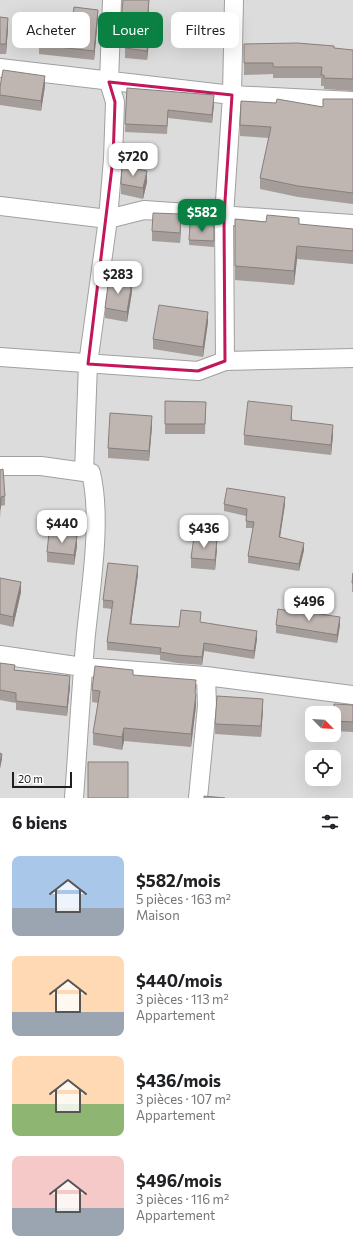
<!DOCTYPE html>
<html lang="fr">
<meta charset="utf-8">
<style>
:root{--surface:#fff;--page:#f6f6f6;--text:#202124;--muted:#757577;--accent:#0b8043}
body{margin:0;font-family:Commissioner,sans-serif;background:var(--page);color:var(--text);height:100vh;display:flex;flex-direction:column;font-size:15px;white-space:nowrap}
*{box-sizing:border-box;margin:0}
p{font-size:13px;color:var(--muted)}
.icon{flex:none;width:22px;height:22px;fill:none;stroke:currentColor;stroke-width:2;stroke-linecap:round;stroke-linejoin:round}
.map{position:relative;height:798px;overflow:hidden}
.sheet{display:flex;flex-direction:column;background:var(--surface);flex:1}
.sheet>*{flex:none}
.banner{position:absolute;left:12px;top:12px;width:329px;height:36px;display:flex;gap:8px}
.needle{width:26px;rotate:114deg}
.buttons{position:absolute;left:305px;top:706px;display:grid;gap:8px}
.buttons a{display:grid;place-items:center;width:36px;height:36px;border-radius:8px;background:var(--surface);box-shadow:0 4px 16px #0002;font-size:20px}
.scale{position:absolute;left:12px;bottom:10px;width:60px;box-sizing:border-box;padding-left:4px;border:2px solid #1f1f1f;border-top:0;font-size:11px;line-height:14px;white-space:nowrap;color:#1f1f1f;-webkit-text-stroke:3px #fff;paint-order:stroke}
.price{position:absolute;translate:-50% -34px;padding:0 9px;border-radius:8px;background:#fff;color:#222;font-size:13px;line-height:26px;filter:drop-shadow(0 1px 2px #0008)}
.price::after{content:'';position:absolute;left:50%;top:24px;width:12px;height:9px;margin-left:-6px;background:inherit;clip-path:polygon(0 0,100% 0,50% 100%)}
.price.current{background:var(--accent);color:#fff}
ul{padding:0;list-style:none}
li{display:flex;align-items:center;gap:12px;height:100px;padding:0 12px}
li span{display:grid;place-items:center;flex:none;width:112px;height:80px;border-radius:8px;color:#555}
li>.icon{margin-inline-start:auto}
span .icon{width:48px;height:48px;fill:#fffc;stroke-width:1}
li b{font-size:17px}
h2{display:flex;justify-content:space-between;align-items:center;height:48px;padding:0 12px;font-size:17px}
.pill{padding:0 14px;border-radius:8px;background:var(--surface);box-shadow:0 4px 16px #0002;font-size:14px;line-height:36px}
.pill.current{background:var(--accent);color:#fff}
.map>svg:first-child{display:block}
.residential{fill:#dddcdc;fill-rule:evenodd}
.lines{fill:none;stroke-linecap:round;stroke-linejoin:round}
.minor-casing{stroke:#a0a0a0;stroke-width:20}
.minor{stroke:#fff;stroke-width:18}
.wall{fill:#a49d99}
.shaded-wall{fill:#867f7d}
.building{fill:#bfb6b2;stroke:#867f7d}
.marked{fill:none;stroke:#c2185b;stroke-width:3;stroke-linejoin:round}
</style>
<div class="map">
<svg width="353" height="798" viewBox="0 0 353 798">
<rect width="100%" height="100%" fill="#efebe6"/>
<!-- residential -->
<path class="residential" d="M0 0H353V798H0ZM312 713H334V735H312ZM312 757H334V779H312Z"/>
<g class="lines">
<!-- minor casing -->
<g class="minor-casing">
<path id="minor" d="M0 68 232 95 353 101
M0 206 108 219 144 210 353 224
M0 357 198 371 225 361 353 358
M225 361 224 216 232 95 234 0
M0 466H41L91 473C102 518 91 586 86 634 81 688 78 743 74 798
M84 472 88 364 108 219 113 159 115 102 109 82 112 0
M0 655 83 667 206 676 353 695
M198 798 207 706 206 676"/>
</g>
<!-- minor -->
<use href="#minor" class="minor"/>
</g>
<!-- wall -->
<path class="wall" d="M149 0 147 32 149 42 147 60 125 58V48L127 32H121V22Z
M0 17 8 28 6 54H0Z
M98 18 94 60 39 54V45L72 23Z
M244 44 353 50V91L324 89V86H321V78H273V74L244 75Z
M45 86 41 111 0 105V87Z
M127 88 214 104 212 123 168 118 167 134 125 132Z
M353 99V204L298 197 260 189V178L269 138 240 136V125L323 107Z
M147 182 143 199 121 194V184Z
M235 219 353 229V264L297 259 294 285 235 280Z
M181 225 180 243 152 241V231Z
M214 225V247L189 245V240Z
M132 292 127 322 105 318V308Z
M208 322 203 357 153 349V339Z
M165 401 206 402 205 434H165Z
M292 416V420L333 435 331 455 244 445V435Z
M152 426 149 461 108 458V448Z
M0 470 5 496V505L1 506 0 518Z
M224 504H285L280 537 304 550 299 571 248 563V556L253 528H246V516L224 511Z
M77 546 74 565 47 562V552Z
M217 549 215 570 191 568V558Z
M353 573V592H352V583Z
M138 574 131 624 179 627 201 622 257 639 254 659 204 651 202 665 177 663 160 660V655L107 650V642L112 609 103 608V600Z
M0 578 21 592 13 627 0 624Z
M276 625H340L337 643 276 633Z
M0 663 15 670 70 686 67 716 16 710V703L0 700Z
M133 675 196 693V706L191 747 124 741 122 750 93 745V733L98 703 92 702V690Z
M353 705V732L334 731V713Z
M263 709 261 737 215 734V724Z"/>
<!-- shaded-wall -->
<path class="shaded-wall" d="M149 0V5L146 42V32Z
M98 10V18L94 60V51Z
M8 18V28L6 54V44Z
M149 33V42L147 60V51Z
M45 76V86L41 111V101Z
M214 95V104L212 123V115Z
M147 171V182L143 199V188Z
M181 214V225L180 243V233Z
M297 246V259L294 285V271Z
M132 282V292L127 322V312Z
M208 312V322L203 357V347Z
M292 406V416L291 430V420Z
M152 416V426L149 461V451Z
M333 425V435L331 455V445Z
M285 497V504L279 544V537Z
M77 536V546L74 565V555Z
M217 539V549L215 570V560Z
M304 543V550L299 571V564Z
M138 566V574L130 632V624Z
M21 582V592L13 627V617Z
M340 617V625L337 643V635Z
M257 631V639L254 659V651Z
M204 643V651L202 665V657Z
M70 676V686L67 716V707Z
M196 694V706L191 747V734Z
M263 699V709L261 737V726Z
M124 728V741L122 750V737Z
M2 754V759L0 769V763Z"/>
<!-- building -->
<path class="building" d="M123 0H149L146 32 149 33 147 51 125 48 129 23 121 22Z
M74 7 98 10 94 51 39 45 43 19 72 23Z
M0 17 8 18 6 44H0Z
M297 43 334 46V48L353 50V79L324 78V75H321L322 67H273V63H244V44Z
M3 70 45 76 41 101 0 95V87Z
M127 88 214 95 212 115 168 110 167 126 125 124Z
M277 99 323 107V99H353V193L298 186 260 178 271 127 240 125 241 101 276 103Z
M122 166 147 171 143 188 121 184Z
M153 213 181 214 180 233 152 231Z
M267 215 299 218V224L353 229V251L297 246 294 271 235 266V219L266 222Z
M190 224 214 225V241L189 240Z
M109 278 132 282 127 312 105 308Z
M159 305 208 312 203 347 153 339Z
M165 401 206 402 205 424H165Z
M248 401 292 406 291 420 333 425 331 445 244 435Z
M110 413 152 416 149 451 108 448Z
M3 469 5 496 1 497 0 509V470Z
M227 488 285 497 279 537 304 543 299 564 248 556 254 522 246 521 247 509 224 504Z
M49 533 77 536 74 555 47 552Z
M194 537 217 539 215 560 191 558Z
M108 563 138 566 130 624 179 627 181 610 201 612 200 622 257 631 254 651 204 643 202 657 177 655 160 652 161 648 107 642 113 601 103 600Z
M353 573V583H352Z
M0 578 21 582 13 617 0 614Z
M278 609 312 615 313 613 340 617 337 635 276 625Z
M0 663 15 665 14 670 70 676 67 707 16 701V693L0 690Z
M95 666 133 670V675L196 680 195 693 196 694 191 734 124 728 122 737 93 733 100 691 92 690Z
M217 696 263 699 261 726 215 724Z
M334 704 353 705V722L334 721Z
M0 753 2 754 0 763Z
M88 762H128V798H88Z
M204 796 225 798H204Z"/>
<!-- marked area -->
<path class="marked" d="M109 82 232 95 224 216 225 361 198 371 88 364 113 159 115 102Z"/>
</svg>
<div class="buttons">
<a><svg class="needle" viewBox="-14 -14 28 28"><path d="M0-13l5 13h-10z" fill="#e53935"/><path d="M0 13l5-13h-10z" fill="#757577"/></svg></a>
<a><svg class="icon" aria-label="locate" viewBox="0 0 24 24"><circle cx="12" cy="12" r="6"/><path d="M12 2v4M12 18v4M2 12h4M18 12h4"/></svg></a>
</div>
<div class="scale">20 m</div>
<b class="price" style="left:133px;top:177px">$720</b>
<b class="price current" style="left:202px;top:233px">$582</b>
<b class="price" style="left:118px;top:295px">$283</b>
<b class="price" style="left:62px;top:544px">$440</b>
<b class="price" style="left:204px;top:549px">$436</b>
<b class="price" style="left:309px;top:622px">$496</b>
<div class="banner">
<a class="pill">Acheter</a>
<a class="pill current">Louer</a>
<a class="pill">Filtres</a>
</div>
</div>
<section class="sheet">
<h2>6 biens<svg class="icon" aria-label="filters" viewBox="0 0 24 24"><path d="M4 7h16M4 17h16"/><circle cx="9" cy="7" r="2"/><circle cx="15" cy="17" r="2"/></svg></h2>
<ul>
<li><span style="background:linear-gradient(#a9c7e8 65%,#9aa5b1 0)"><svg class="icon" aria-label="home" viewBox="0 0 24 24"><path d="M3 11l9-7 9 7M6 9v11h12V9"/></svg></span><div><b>$582/mois</b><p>5 pièces · 163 m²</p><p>Maison</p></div></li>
<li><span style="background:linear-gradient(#ffd9b3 70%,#9aa5b1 0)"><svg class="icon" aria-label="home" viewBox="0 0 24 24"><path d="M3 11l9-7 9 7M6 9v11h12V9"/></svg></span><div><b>$440/mois</b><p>3 pièces · 113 m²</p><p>Appartement</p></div></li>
<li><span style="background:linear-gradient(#ffd9b3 60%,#8fb573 0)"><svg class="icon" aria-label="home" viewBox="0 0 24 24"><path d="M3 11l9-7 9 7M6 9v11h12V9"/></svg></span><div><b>$436/mois</b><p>3 pièces · 107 m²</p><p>Appartement</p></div></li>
<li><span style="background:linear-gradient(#f6c9c9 65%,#9aa5b1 0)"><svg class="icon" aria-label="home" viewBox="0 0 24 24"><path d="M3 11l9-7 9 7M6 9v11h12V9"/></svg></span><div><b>$496/mois</b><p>3 pièces · 116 m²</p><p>Appartement</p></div></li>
</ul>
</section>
